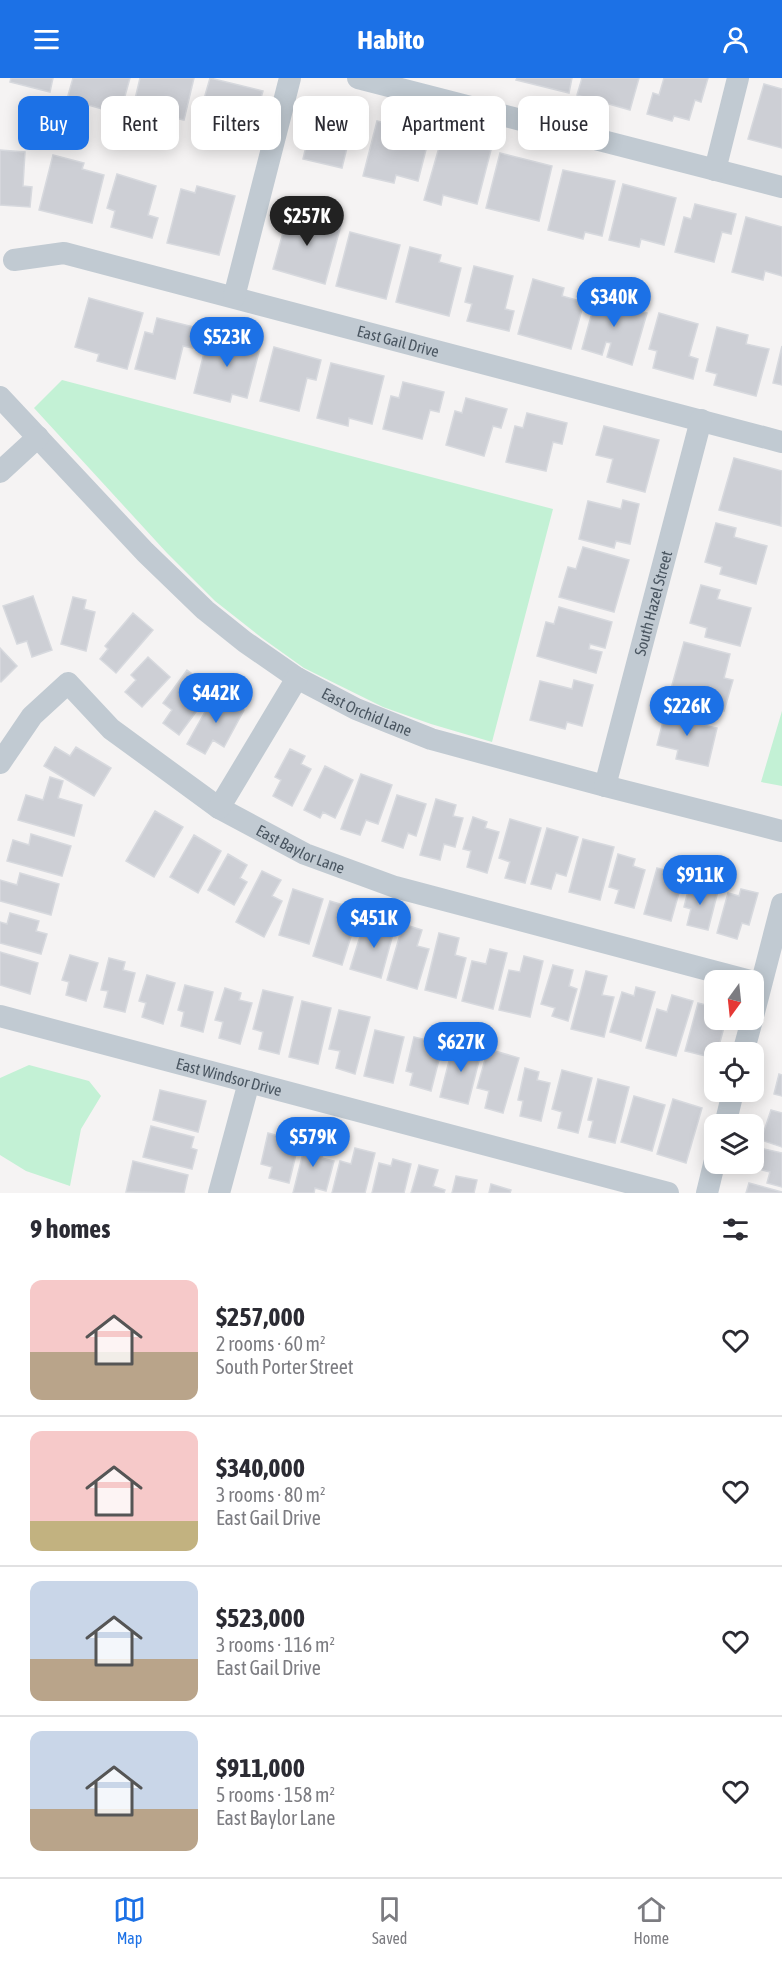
<!DOCTYPE html>
<meta charset="utf-8">
<style>
:root{--surface:#fff;--page:#f2f2f3;--text:#2b2b33;--muted:#7c7c81;--line:#e1e1e2;--accent:#1c71e6}
body{margin:0;font-family:"Asap Condensed",sans-serif;background:var(--page);color:var(--text);height:100vh;display:flex;flex-direction:column;font-size:22px;white-space:nowrap}
*{box-sizing:border-box;margin:0}
p{font-size:20px;color:var(--muted)}
.icon{flex:none;width:33px;height:33px;fill:none;stroke:currentColor;stroke-width:2;stroke-linecap:round;stroke-linejoin:round}
.map{position:relative;height:1115px;overflow:hidden}
.sheet{display:flex;flex-direction:column;background:var(--surface);flex:1}
.sheet>*{flex:none}
.hud{position:absolute;left:18px;top:18px;width:747px;height:54px;display:flex;gap:12px}
.needle{width:39px;rotate:195deg}
.buttons{position:absolute;left:704px;top:892px;display:grid;gap:12px}
.buttons a{display:grid;place-items:center;width:60px;height:60px;border-radius:12px;background:var(--surface);box-shadow:0 3px 15px #0003;font-size:30px}
.price{position:absolute;translate:-50% -51px;padding:0 14px;border-radius:21px;background:var(--accent);color:#fff;font-size:20px;line-height:39px;filter:drop-shadow(0 2px 3px #0008)}
.price::after{content:'';position:absolute;left:50%;top:36px;width:18px;height:14px;margin-left:-9px;background:inherit;clip-path:polygon(0 0,100% 0,50% 100%)}
.price.active{background:#222;color:#fff}
ul{padding:0;list-style:none}
li{display:flex;align-items:center;gap:18px;height:150px;padding:0 30px}
li+li{border-top:2px solid var(--line)}
li span{display:grid;place-items:center;flex:none;width:168px;height:120px;border-radius:12px;color:#555}
li>.icon{margin-inline-start:auto}
span .icon{width:72px;height:72px;fill:#fffc;stroke-width:1}
li b{font-size:26px}
h2{display:flex;justify-content:space-between;align-items:center;height:72px;padding:0 30px;font-size:26px}
.chip{padding:0 21px;border-radius:12px;background:var(--surface);box-shadow:0 3px 15px #0003;font-size:21px;line-height:54px}
.chip.active{background:var(--accent);color:#fff}
header{display:flex;justify-content:space-between;align-items:center;height:78px;padding:0 30px;background:var(--accent);color:#fff;font-size:27px;font-weight:700}
.menu{display:flex;justify-content:space-around;align-items:center;height:84px;border-top:2px solid var(--line);background:var(--surface);font-size:16px;color:var(--muted)}
.menu a{display:grid;justify-items:center;gap:3px}
.menu .active{color:var(--accent)}
.map>svg:first-child{display:block}
.green{fill:#c3f1d5}
.building{fill:#cdcfd5;stroke:#d7d9de;stroke-width:1.5}
.lines{fill:none;stroke-linecap:round;stroke-linejoin:round}
.minor{stroke:#c1cad2;stroke-width:22}
.labels{text-anchor:middle;stroke-width:4.5;stroke-linejoin:round;paint-order:stroke}
.street-label{font-size:16px;fill:#4a5661;stroke:#fff}
</style>
<header><svg class="icon" aria-label="menu" viewBox="0 0 24 24"><path d="M4 6h16M4 12h16M4 18h16"/></svg>Habito<svg class="icon" aria-label="person" viewBox="0 0 24 24"><circle cx="12" cy="8" r="4"/><path d="M4 21q1-7 8-7t8 7"/></svg></header>
<div class="map">
<svg width="782" height="1115" viewBox="0 0 782 1115">
<rect width="100%" height="100%" fill="#f5f3f3"/>
<!-- green -->
<path class="green" d="M62 302 553 431 492 664 431 646 383 629 304 590 262 560 215 523 167 475 34 330Z
M782 633V708L761 704Z
M29 987 89 1003 101 1018 81 1051 70 1108 26 1093 0 1077V1000Z"/>
<!-- building -->
<path class="building" d="M11 0H53L50 14 10 4Z
M73 0H130L120 36 67 21Z
M140 0H194L184 42 162 37 160 45 131 38Z
M210 0 263 13 247 68 218 60 220 52 197 45Z
M517 0H572L569 15 516 2Z
M582 0H639L630 32 577 17Z
M664 0H708L701 24 695 22 689 42 674 38 672 43 647 36 653 15 659 17Z
M764 6 782 11V70L748 61Z
M323 29 364 39 359 59 350 57 342 90 303 81 312 43 319 45Z
M377 43 430 56 418 103 396 97 394 105 363 98Z
M442 59 491 72 477 126 443 117 441 127 424 122Z
M0 72 25 74 23 108 32 109 30 129 0 127Z
M500 75 552 88 539 143 486 130Z
M53 77 84 85 82 91 104 97 92 145 39 132Z
M563 92 615 103 602 158 585 154 583 161 548 152Z
M117 96 156 108 148 137 158 140 152 160 111 149 115 133 107 130Z
M623 106 676 120 664 167 641 161 639 169 609 162Z
M197 108 235 118 219 177 167 165 181 111 195 115Z
M695 126 736 136 731 156 722 154 714 184 675 174 684 139 691 141Z
M289 133 341 147 325 206 273 191Z
M746 139 782 149V198L765 193 763 202 732 194Z
M350 154 400 167 386 221 336 208Z
M410 169 441 177 439 184 461 190 449 238 396 224Z
M474 188 513 198 505 231 514 233 509 253 467 243 472 226 465 224Z
M533 201 564 210 562 218 584 224 571 271 518 256Z
M599 209 616 214 612 225 647 235 632 287 607 279 611 265 606 264 602 277 582 271Z
M89 220 143 235 127 291 97 283 99 276 75 269Z
M659 235 698 246 689 278 698 281 693 301 653 290 657 273 649 271Z
M157 240 198 250 193 270 183 268 175 301 135 291 145 254 153 256Z
M717 249 748 257 746 266 769 271 756 318 714 307 717 296 706 293Z
M209 255 261 266 247 320 232 316 230 324 194 315Z
M782 268V307L773 305Z
M274 269 321 282 316 302 307 300 299 333 260 323Z
M331 285 384 298 372 346 349 340 348 348 317 340Z
M403 304 444 314 439 334 430 332 422 361 383 351 391 318 399 320Z
M466 320 507 331 501 350 493 348 484 378 446 367 455 333 462 335Z
M527 335 567 345 562 366 553 364 546 393 506 384 515 348 523 350Z
M604 348 659 362 645 414 607 404 613 381 596 377Z
M734 380 782 393 781 448 719 432Z
M623 422 639 426 630 466 616 463 614 470 579 461 588 423 621 431Z
M716 445 736 450 734 459 767 468 756 506 720 496 722 489 705 484Z
M583 469 629 482 614 534 559 519 568 489 576 491Z
M701 507 720 512 717 521 751 530 740 568 705 559 707 550 690 545Z
M33 518 52 572 32 579 27 563 17 566 3 528Z
M73 519 86 522 84 531 95 534 86 573 61 566Z
M559 529 612 544 605 570 590 566 589 571 602 574 596 595 537 578 546 544 554 546Z
M133 535 153 552 116 595 100 581 108 571 105 568Z
M684 564 730 576 724 600 733 602 724 633 669 618Z
M0 570 17 588 1 604 0 603Z
M148 579 170 599 142 629 125 614 136 602 131 597Z
M187 592 213 611 179 657 163 645 172 632 163 625Z
M574 602 593 607 582 648 567 644 565 651 530 642 540 603 572 611Z
M215 616 244 632 224 669 213 662 205 676 187 666Z
M667 628 687 633 685 643 717 650 708 688 676 681 678 672 657 667Z
M55 669 70 678 76 669 111 690 94 718 44 688Z
M290 671 305 678 301 686 311 691 292 728 273 718 281 702 275 699Z
M325 688 353 702 335 740 323 734 320 740 304 732Z
M361 696 392 707 378 746 366 742 360 757 341 751Z
M50 699 63 703 58 720 82 727 74 758 18 742 26 717 43 722Z
M397 717 426 726 416 758 408 755 403 770 382 763Z
M436 721 456 727 453 738 463 740 455 769 444 766 440 782 420 777Z
M155 733 183 749 154 799 126 783Z
M473 739 487 744 485 750 499 754 487 795 467 789 471 773 463 771Z
M510 741 541 750 525 805 505 800 510 784 499 780Z
M547 750 578 759 566 798 556 795 551 811 531 806Z
M31 756 71 768 62 798 7 783 13 762 29 767Z
M194 757 221 773 198 815 170 799Z
M583 761 614 769 600 822 569 814Z
M228 776 247 787 240 800 247 804 234 827 208 812Z
M618 776 635 781 633 788 645 792 634 830 615 825 619 812 609 809Z
M657 790 684 797 671 843 644 836Z
M262 793 281 802 272 818 282 823 264 859 236 844Z
M20 795 59 806 51 837 0 823V802L17 807Z
M690 805 718 813 708 852 687 847 691 831 684 829Z
M293 811 323 821 309 866 279 857Z
M741 811 758 815 749 847 742 845 737 861 717 855 728 815 739 818Z
M330 823 350 829 345 846 354 849 342 887 313 878Z
M10 835 39 843 36 853 47 856 41 876 0 865V844L7 846Z
M377 839 396 845 381 900 350 891 362 852 372 855Z
M403 846 422 852 417 868 429 871 417 911 387 902Z
M439 855 459 860 455 877 466 880 456 920 425 912Z
M490 871 507 875 493 931 462 923 472 883 486 886Z
M0 874 38 885 30 916 0 907Z
M70 877 98 885 86 923 66 917 69 904 62 902Z
M524 878 543 883 530 939 499 932 509 892 520 894Z
M109 880 125 884 123 892 135 895 125 934 104 929 108 913 101 912Z
M553 887 573 892 569 908 577 911 568 943 552 938 555 930 541 926Z
M586 893 607 898 602 917 614 919 604 959 571 951Z
M147 897 175 905 163 946 142 939 146 925 139 923Z
M185 907 213 914 203 954 181 948 184 934 178 932Z
M636 909 655 914 641 963 610 954 622 914 634 918Z
M225 910 241 915 239 922 252 925 240 966 219 960 223 944 215 942Z
M263 912 293 919 279 976 259 971 263 954 253 951Z
M672 917 693 923 676 978 646 970 657 931 667 934Z
M302 923 331 930 318 986 289 979Z
M698 925 714 929V942H726L717 975H714V980L685 973Z
M339 932 370 939 355 996 336 990 340 973 329 971Z
M375 952 404 959 393 1005 364 998Z
M414 959 431 963 429 971 441 974 431 1013 410 1007 413 995 406 993Z
M454 963 482 971 468 1026 440 1019Z
M488 971 519 980 503 1035 485 1030 489 1013 477 1010Z
M525 990 539 994 537 1002 550 1005 541 1043 520 1038 523 1023 518 1022Z
M562 992 592 1000 578 1055 558 1050 562 1034 552 1031Z
M779 996 782 997V1018L774 1016Z
M598 1001 629 1009 615 1065 589 1059 593 1043 588 1042Z
M160 1012 206 1023 198 1054 153 1042Z
M634 1018 665 1027 652 1073 621 1064Z
M673 1021 702 1030 686 1085 657 1076Z
M771 1032 782 1035V1069L761 1062Z
M151 1048 194 1059 191 1070 197 1072 192 1091 143 1079Z
M281 1051 301 1056 289 1105 269 1100 272 1089 261 1086 268 1055 279 1058Z
M307 1059 326 1064 322 1080 334 1083 326 1113 315 1110 314 1115H293Z
M355 1070 375 1075 365 1115H332L340 1083 351 1086Z
M760 1070 782 1075V1109L767 1105 770 1094 755 1090Z
M393 1081 411 1086 404 1115H372L379 1085 391 1088Z
M133 1083 188 1097 184 1115 126 1114Z
M419 1087 438 1092 433 1108 445 1112 444 1115H411Z
M456 1098 477 1102 474 1115H452Z
M749 1105 782 1114V1115H746Z
M491 1106 511 1112 510 1115H489Z"/>
<g class="lines">
<!-- minor -->
<g class="minor">
<path d="M358 0 782 109"/>
<path d="M715 92 738 0"/>
<path id="s1" d="M14 182 64 175 782 364"/>
<path d="M234 219 290 0"/>
<path id="s2" d="M0 319 145 474 205 532 245 564 297 600 356 631 431 661 605 708 782 753"/>
<path d="M0 394 38 359"/>
<path id="s3" d="M0 685 32 638 68 605 111 651 219 730 305 776 395 809 750 903"/>
<path id="s4" d="M605 708 701 342"/>
<path d="M219 730 297 600"/>
<path id="s5" d="M0 938 668 1115"/>
<path d="M753 938 782 826"/>
<path d="M743 975 752 942"/>
<path d="M725 1047 733 1014"/>
<path d="M219 1115 249 1004"/>
<path d="M707 1115 714 1086"/>
</g>
</g>
<g class="labels">
<!-- street labels -->
<g class="street-label">
<text dy="6" stroke="none"><textPath href="#s1" startOffset="396">East Gail Drive</textPath></text>
<text dy="6" stroke="none"><textPath href="#s4" startOffset="189">South Hazel Street</textPath></text>
<text dy="6" stroke="none"><textPath href="#s2" startOffset="488">East Orchid Lane</textPath></text>
<text dy="6" stroke="none"><textPath href="#s3" startOffset="394">East Baylor Lane</textPath></text>
<text dy="6" stroke="none"><textPath href="#s5" startOffset="237">East Windsor Drive</textPath></text>
</g>
</g>
</svg>
<div class="buttons">
<a><svg class="needle" viewBox="-14 -14 28 28"><path d="M0-13l5 13h-10z" fill="#e53935"/><path d="M0 13l5-13h-10z" fill="#7c7c81"/></svg></a>
<a><svg class="icon" aria-label="locate" viewBox="0 0 24 24"><circle cx="12" cy="12" r="6"/><path d="M12 2v4M12 18v4M2 12h4M18 12h4"/></svg></a>
<a><svg class="icon" aria-label="layers" viewBox="0 0 24 24"><path d="M12 4l9 5-9 5-9-5zM3 14l9 5 9-5"/></svg></a>
</div>
<b class="price active" style="left:307px;top:169px">$257K</b>
<b class="price" style="left:614px;top:250px">$340K</b>
<b class="price" style="left:227px;top:290px">$523K</b>
<b class="price" style="left:216px;top:646px">$442K</b>
<b class="price" style="left:687px;top:659px">$226K</b>
<b class="price" style="left:700px;top:828px">$911K</b>
<b class="price" style="left:374px;top:871px">$451K</b>
<b class="price" style="left:461px;top:995px">$627K</b>
<b class="price" style="left:313px;top:1090px">$579K</b>
<div class="hud">
<a class="chip active">Buy</a>
<a class="chip">Rent</a>
<a class="chip">Filters</a>
<a class="chip">New</a>
<a class="chip">Apartment</a>
<a class="chip">House</a>
</div>
</div>
<section class="sheet">
<h2>9 homes<svg class="icon" aria-label="filters" viewBox="0 0 24 24"><path d="M4 7h16M4 17h16"/><circle cx="9" cy="7" r="2"/><circle cx="15" cy="17" r="2"/></svg></h2>
<ul>
<li><span style="background:linear-gradient(#f6c9c9 60%,#b9a48a 0)"><svg class="icon" aria-label="home" viewBox="0 0 24 24"><path d="M3 11l9-7 9 7M6 9v11h12V9"/></svg></span><div><b>$257,000</b><p>2 rooms · 60 m²</p><p>South Porter Street</p></div><svg class="icon" aria-label="heart" viewBox="0 0 24 24"><path d="M12 20l-8-8c-3-5 5-10 8-4 3-6 11-1 8 4z"/></svg></li>
<li><span style="background:linear-gradient(#f6c9c9 75%,#c2b280 0)"><svg class="icon" aria-label="home" viewBox="0 0 24 24"><path d="M3 11l9-7 9 7M6 9v11h12V9"/></svg></span><div><b>$340,000</b><p>3 rooms · 80 m²</p><p>East Gail Drive</p></div><svg class="icon" aria-label="heart" viewBox="0 0 24 24"><path d="M12 20l-8-8c-3-5 5-10 8-4 3-6 11-1 8 4z"/></svg></li>
<li><span style="background:linear-gradient(#c9d6e8 65%,#b9a48a 0)"><svg class="icon" aria-label="home" viewBox="0 0 24 24"><path d="M3 11l9-7 9 7M6 9v11h12V9"/></svg></span><div><b>$523,000</b><p>3 rooms · 116 m²</p><p>East Gail Drive</p></div><svg class="icon" aria-label="heart" viewBox="0 0 24 24"><path d="M12 20l-8-8c-3-5 5-10 8-4 3-6 11-1 8 4z"/></svg></li>
<li><span style="background:linear-gradient(#c9d6e8 65%,#b9a48a 0)"><svg class="icon" aria-label="home" viewBox="0 0 24 24"><path d="M3 11l9-7 9 7M6 9v11h12V9"/></svg></span><div><b>$911,000</b><p>5 rooms · 158 m²</p><p>East Baylor Lane</p></div><svg class="icon" aria-label="heart" viewBox="0 0 24 24"><path d="M12 20l-8-8c-3-5 5-10 8-4 3-6 11-1 8 4z"/></svg></li>
</ul>
</section>
<nav class="menu">
<a class="active"><svg class="icon" aria-label="map" viewBox="0 0 24 24"><path d="M3 6l6-2 6 2 6-2v14l-6 2-6-2-6 2zM9 4v14M15 6v14"/></svg>Map</a>
<a><svg class="icon" aria-label="saved" viewBox="0 0 24 24"><path d="M7 4h10v16l-5-4-5 4z"/></svg>Saved</a>
<a><svg class="icon" aria-label="home" viewBox="0 0 24 24"><path d="M3 11l9-7 9 7M6 9v11h12V9"/></svg>Home</a>
</nav>
